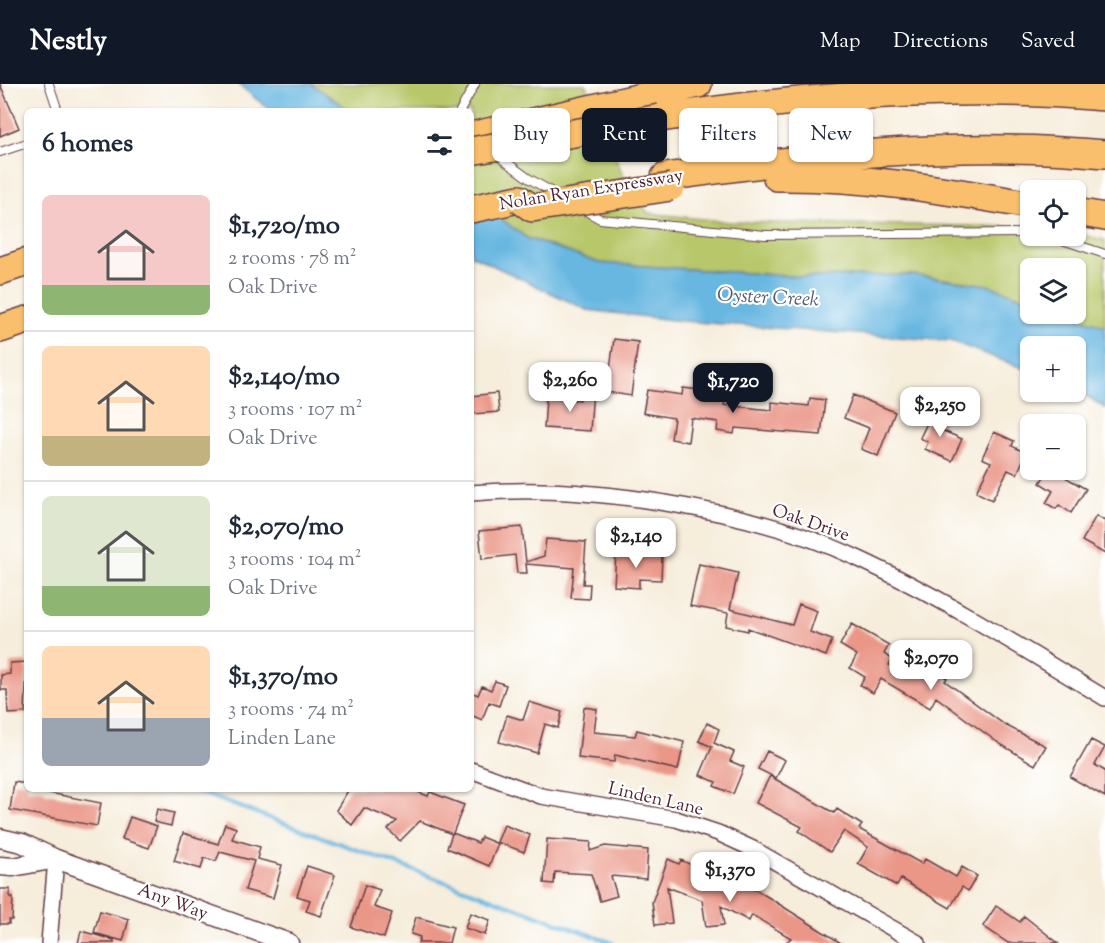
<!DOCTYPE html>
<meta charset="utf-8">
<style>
:root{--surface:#fff;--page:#f6f6f7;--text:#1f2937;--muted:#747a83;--line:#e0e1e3;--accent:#111827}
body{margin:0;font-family:"Sorts Mill Goudy",serif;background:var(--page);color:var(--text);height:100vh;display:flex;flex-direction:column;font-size:22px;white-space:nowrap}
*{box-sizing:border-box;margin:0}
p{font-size:20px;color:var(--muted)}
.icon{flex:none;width:33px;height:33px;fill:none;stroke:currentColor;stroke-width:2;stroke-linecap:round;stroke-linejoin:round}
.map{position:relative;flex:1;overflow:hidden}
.side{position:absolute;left:24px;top:24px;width:450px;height:684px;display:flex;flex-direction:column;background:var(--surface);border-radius:9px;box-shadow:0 2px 4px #0004}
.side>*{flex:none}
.banner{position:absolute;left:492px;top:24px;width:522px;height:54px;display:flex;gap:12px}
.controls{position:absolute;left:1020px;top:96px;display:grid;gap:12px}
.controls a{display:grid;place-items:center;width:66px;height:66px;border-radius:9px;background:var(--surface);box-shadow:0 2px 4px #0004;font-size:30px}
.price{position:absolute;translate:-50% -51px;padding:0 14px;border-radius:12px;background:#fff;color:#222;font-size:20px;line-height:39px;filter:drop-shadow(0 2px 3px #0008)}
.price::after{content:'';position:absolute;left:50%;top:36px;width:18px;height:14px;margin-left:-9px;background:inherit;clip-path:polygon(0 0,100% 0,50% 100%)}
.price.active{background:var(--accent);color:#fff}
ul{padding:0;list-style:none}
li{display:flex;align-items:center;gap:18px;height:150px;padding:0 18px}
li+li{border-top:2px solid var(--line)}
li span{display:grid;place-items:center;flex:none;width:168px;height:120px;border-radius:9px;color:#555}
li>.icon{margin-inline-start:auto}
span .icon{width:72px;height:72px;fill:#fffc;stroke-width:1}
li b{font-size:26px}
h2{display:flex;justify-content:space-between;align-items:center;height:72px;padding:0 18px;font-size:26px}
.tag{padding:0 21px;border-radius:9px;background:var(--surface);box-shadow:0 2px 4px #0004;font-size:21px;line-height:54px}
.tag.active{background:var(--accent);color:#fff}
header{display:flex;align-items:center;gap:36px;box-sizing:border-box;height:84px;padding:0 30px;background:var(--accent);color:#fff}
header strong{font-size:28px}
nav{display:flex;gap:33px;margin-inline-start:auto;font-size:21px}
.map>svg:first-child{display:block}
.green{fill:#b7c769;stroke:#80734a;stroke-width:1.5}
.water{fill:#67b7e1;stroke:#586b86;stroke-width:1.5}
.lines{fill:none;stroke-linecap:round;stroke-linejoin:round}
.stream{stroke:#67b7e1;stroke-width:4}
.building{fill:#ea9788}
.service-casing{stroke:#643e45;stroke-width:10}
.minor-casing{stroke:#643e45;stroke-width:18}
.tertiary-casing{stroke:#643e45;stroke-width:21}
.motorway-casing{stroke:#643e45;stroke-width:30}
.service{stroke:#fff;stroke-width:8}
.minor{stroke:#fff;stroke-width:15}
.tertiary{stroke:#fff;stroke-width:18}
.motorway{stroke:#f9bf6d;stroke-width:27}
.motorway-bridge-casing{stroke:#643e45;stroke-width:30;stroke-linecap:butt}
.motorway-bridge{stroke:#f9bf6d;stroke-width:27}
.labels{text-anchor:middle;stroke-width:4.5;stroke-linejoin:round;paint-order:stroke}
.street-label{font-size:18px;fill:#4a1f2b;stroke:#fff}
.water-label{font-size:20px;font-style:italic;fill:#565c74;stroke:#fff}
</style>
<header>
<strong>Nestly</strong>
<nav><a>Map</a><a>Directions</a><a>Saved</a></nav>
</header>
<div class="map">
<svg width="1105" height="859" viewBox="0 0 1105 859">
<rect width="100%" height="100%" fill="#fff"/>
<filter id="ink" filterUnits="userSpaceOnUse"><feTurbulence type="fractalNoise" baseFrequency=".0167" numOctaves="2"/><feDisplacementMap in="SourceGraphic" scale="12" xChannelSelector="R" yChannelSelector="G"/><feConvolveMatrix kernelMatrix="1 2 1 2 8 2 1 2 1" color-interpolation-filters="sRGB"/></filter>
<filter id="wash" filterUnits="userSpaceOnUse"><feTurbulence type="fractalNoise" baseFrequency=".008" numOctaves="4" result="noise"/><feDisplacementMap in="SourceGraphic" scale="24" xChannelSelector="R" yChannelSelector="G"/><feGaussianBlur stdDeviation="1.35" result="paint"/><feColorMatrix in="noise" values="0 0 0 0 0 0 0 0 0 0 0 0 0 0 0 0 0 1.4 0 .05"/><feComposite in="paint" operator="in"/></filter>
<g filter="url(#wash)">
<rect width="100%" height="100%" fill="#f6eddb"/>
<!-- green -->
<path class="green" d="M311 0H585L627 101 648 129 729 138 1030 143V152L1076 150 1105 156V242L1069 230H1076V184H1030V216L988 201 913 191 805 193 599 179 527 154 471 113V27H351Z"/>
<!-- water -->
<path class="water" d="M238 0H311L351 27H271Z
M471 113 527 154 599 179 805 193 913 191 988 201 1030 216V230H1069L1105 242V324L1076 305V262H1030V287L951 257 682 237 587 226 471 171Z"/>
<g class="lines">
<!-- stream -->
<path class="stream" d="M190 705 613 859"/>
</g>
<g id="blocks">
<!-- building -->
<path class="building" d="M0 0 19 44 0 52Z
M614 255 638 258 631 312 607 308Z
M683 304 725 309 724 321 772 326V318L809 322 810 314 825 316 821 351 735 344 734 350 717 347 718 338 691 334 688 358 671 355 674 334 643 329 647 306 682 311Z
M581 305 593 306 590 347 544 344 546 314 580 316Z
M497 309 499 328 471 330V312Z
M853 311 895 328 878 372 861 365 869 344 844 334Z
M933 326 945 332 939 345 962 355 952 377 925 365 928 358 920 354Z
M994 348 1014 357 1012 362 1026 369 1017 390 1008 386 992 416 976 408 991 378 982 374Z
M1048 386H1053L1086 405 1071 429 1059 421 1056 425 1046 419 1053 407 1040 399Z
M1096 432 1105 437V470L1082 457Z
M522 443 526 478 544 472 546 455 586 458 583 500H590L589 515 571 514 574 484 526 480 527 489H517L515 471 482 475 479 447Z
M616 469 662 472 661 496 639 495V504L614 502Z
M699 480 738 489 730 525 792 541 799 520 817 527 810 548 832 556 826 572 748 544V547L726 542 728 529 690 522Z
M852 540 889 561 884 570 892 575 889 581 911 593 919 578 947 594 945 597 1005 641 1046 662 1035 681 997 658 936 613 930 624 881 595 873 609 860 601 865 593 850 584 857 571 840 561Z
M27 578 25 629 8 630 7 606H1V591L10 590V579Z
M495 597 506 601 499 622 489 618 482 636 471 631V608L478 611 482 602 491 606Z
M529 618 562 628 558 644 545 640 537 669 499 658 507 631 523 636Z
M584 623 597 625 594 648 635 652 637 646 684 658 678 686 615 671 614 678 578 674Z
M707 639 719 645 714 659 734 668 730 677 744 683 733 710 714 702 716 698 700 691 712 663 699 657Z
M1091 656 1105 663 1095 681 1105 687V713L1070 693Z
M767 667 785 676 776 694 758 685Z
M770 692 834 729 837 725 862 741 859 745 922 780 925 775 956 793 962 783 977 792 968 807 962 803 950 824 901 795 897 802 858 780 868 763 844 747 830 768 799 747 802 743 756 719Z
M14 698 27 700V705H45L44 708 101 719 97 742 10 726Z
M349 705H410L428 712 430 708 464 721 453 749 478 759 481 753 498 760 489 782 447 764 452 750 420 737 400 757 388 745 397 737 364 724 352 741 336 726Z
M157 725 174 729 171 742 154 738Z
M130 733 157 742 149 764 122 755Z
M225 740 236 744 232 755 260 763 257 775 282 781 273 814 245 806 254 777 220 768 216 777 204 774 201 785 174 777 183 749 218 760Z
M504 741 530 751 524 768 497 758Z
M547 755 591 758 590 767 605 762 648 766 646 795 611 792 617 812 600 817 591 790 555 788 554 800 544 799Z
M668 775 679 780 681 776 721 795 724 789 763 810 841 859H785L791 854 752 831 749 837 721 822 724 841 706 843 702 816 667 803 672 839 655 841 652 818Z
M307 782 335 791 321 832 306 827 310 816 297 812Z
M365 801 380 806 374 823 392 829 384 854 351 843Z
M0 805H10V813H13L12 836H9V840H0Z
M996 822 1020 838 1024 832 1058 859H1008L983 842Z
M100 827 129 835 123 857 94 849Z
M470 829 490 836 485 851 465 844Z
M416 833 453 843 449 859H418L420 853 411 850Z
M81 847 114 856V859H78Z"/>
</g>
</g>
<g filter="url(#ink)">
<use href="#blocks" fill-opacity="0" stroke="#643e45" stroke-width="1.5"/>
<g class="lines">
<!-- service casing -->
<g class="service-casing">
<path id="service" d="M49 0 58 27
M460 27 475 0
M0 68 27 59
M494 69 528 94 559 112
M582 125 600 135 765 151 1030 149
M1050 152 1105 170"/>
</g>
<!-- minor casing -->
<g class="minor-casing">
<path id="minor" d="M471 409C585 399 753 425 857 474 943 514 1024 565 1105 614
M471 686 541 712 676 735 718 749 753 765 918 859
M49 859 56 775"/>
</g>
<!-- tertiary casing -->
<g class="tertiary-casing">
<path id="tertiary" d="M0 754 22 759 56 775 289 859
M0 782 13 783 56 775"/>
</g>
<!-- motorway casing -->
<g class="motorway-casing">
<path id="motorway" d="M660 34C807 12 956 0 1105 13
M471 52 698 0
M665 93C810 72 958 56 1105 70
M777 93C862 92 947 106 1030 121
M471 125 519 115
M1076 128 1105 133
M0 187 27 178
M0 245 27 236"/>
</g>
<!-- service -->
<use href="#service" class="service"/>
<!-- minor -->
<use href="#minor" class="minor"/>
<!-- tertiary -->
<use href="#tertiary" class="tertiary"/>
<!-- motorway -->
<use href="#motorway" class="motorway"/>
<!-- motorway-bridge casing -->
<g class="motorway-bridge-casing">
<path id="motorway-bridge" d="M471 67 660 34
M519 115 532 124 671 103"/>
</g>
<!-- motorway-bridge -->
<use href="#motorway-bridge" class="motorway-bridge"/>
</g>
</g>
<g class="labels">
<!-- street labels -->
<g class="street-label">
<text transform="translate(591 105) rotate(-9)" y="6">Nolan Ryan Expressway</text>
<text transform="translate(811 438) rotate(19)" y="6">Oak Drive</text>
<text transform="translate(656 714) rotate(13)" y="6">Linden Lane</text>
<text transform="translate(173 817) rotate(20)" y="6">Any Way</text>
</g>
<!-- water labels -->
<g class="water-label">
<text transform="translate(768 212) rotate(3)" y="7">Oyster Creek</text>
</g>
</g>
</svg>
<div class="controls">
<a><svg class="icon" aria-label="locate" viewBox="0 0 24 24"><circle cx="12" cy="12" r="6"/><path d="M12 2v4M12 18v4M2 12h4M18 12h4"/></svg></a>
<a><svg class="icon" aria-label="layers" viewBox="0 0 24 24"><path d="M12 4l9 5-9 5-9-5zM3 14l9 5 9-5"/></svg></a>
<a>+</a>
<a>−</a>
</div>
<b class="price" style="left:570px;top:329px">$2,260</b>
<b class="price active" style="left:733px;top:330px">$1,720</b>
<b class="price" style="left:940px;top:354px">$2,250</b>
<b class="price" style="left:636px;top:485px">$2,140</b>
<b class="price" style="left:931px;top:607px">$2,070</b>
<b class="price" style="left:730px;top:819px">$1,370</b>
<div class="banner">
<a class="tag">Buy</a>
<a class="tag active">Rent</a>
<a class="tag">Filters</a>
<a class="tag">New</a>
</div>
<section class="side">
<h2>6 homes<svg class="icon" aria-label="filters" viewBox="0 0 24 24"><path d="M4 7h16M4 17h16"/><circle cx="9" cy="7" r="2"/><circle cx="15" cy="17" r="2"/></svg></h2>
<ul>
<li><span style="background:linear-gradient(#f6c9c9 75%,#8fb573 0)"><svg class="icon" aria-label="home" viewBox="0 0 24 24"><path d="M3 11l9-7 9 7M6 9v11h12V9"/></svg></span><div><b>$1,720/mo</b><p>2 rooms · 78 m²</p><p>Oak Drive</p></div></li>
<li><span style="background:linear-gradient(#ffd9b3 75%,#c2b280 0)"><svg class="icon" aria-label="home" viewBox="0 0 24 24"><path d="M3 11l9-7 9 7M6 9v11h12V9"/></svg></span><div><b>$2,140/mo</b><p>3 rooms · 107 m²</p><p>Oak Drive</p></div></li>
<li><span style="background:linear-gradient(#dfe7d0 75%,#8fb573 0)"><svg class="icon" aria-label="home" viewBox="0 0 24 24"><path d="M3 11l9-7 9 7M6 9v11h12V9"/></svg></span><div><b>$2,070/mo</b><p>3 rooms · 104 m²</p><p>Oak Drive</p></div></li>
<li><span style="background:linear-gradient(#ffd9b3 60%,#9aa5b1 0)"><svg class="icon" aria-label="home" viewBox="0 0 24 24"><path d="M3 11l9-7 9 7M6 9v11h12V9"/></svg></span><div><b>$1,370/mo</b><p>3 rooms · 74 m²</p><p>Linden Lane</p></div></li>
</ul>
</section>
</div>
